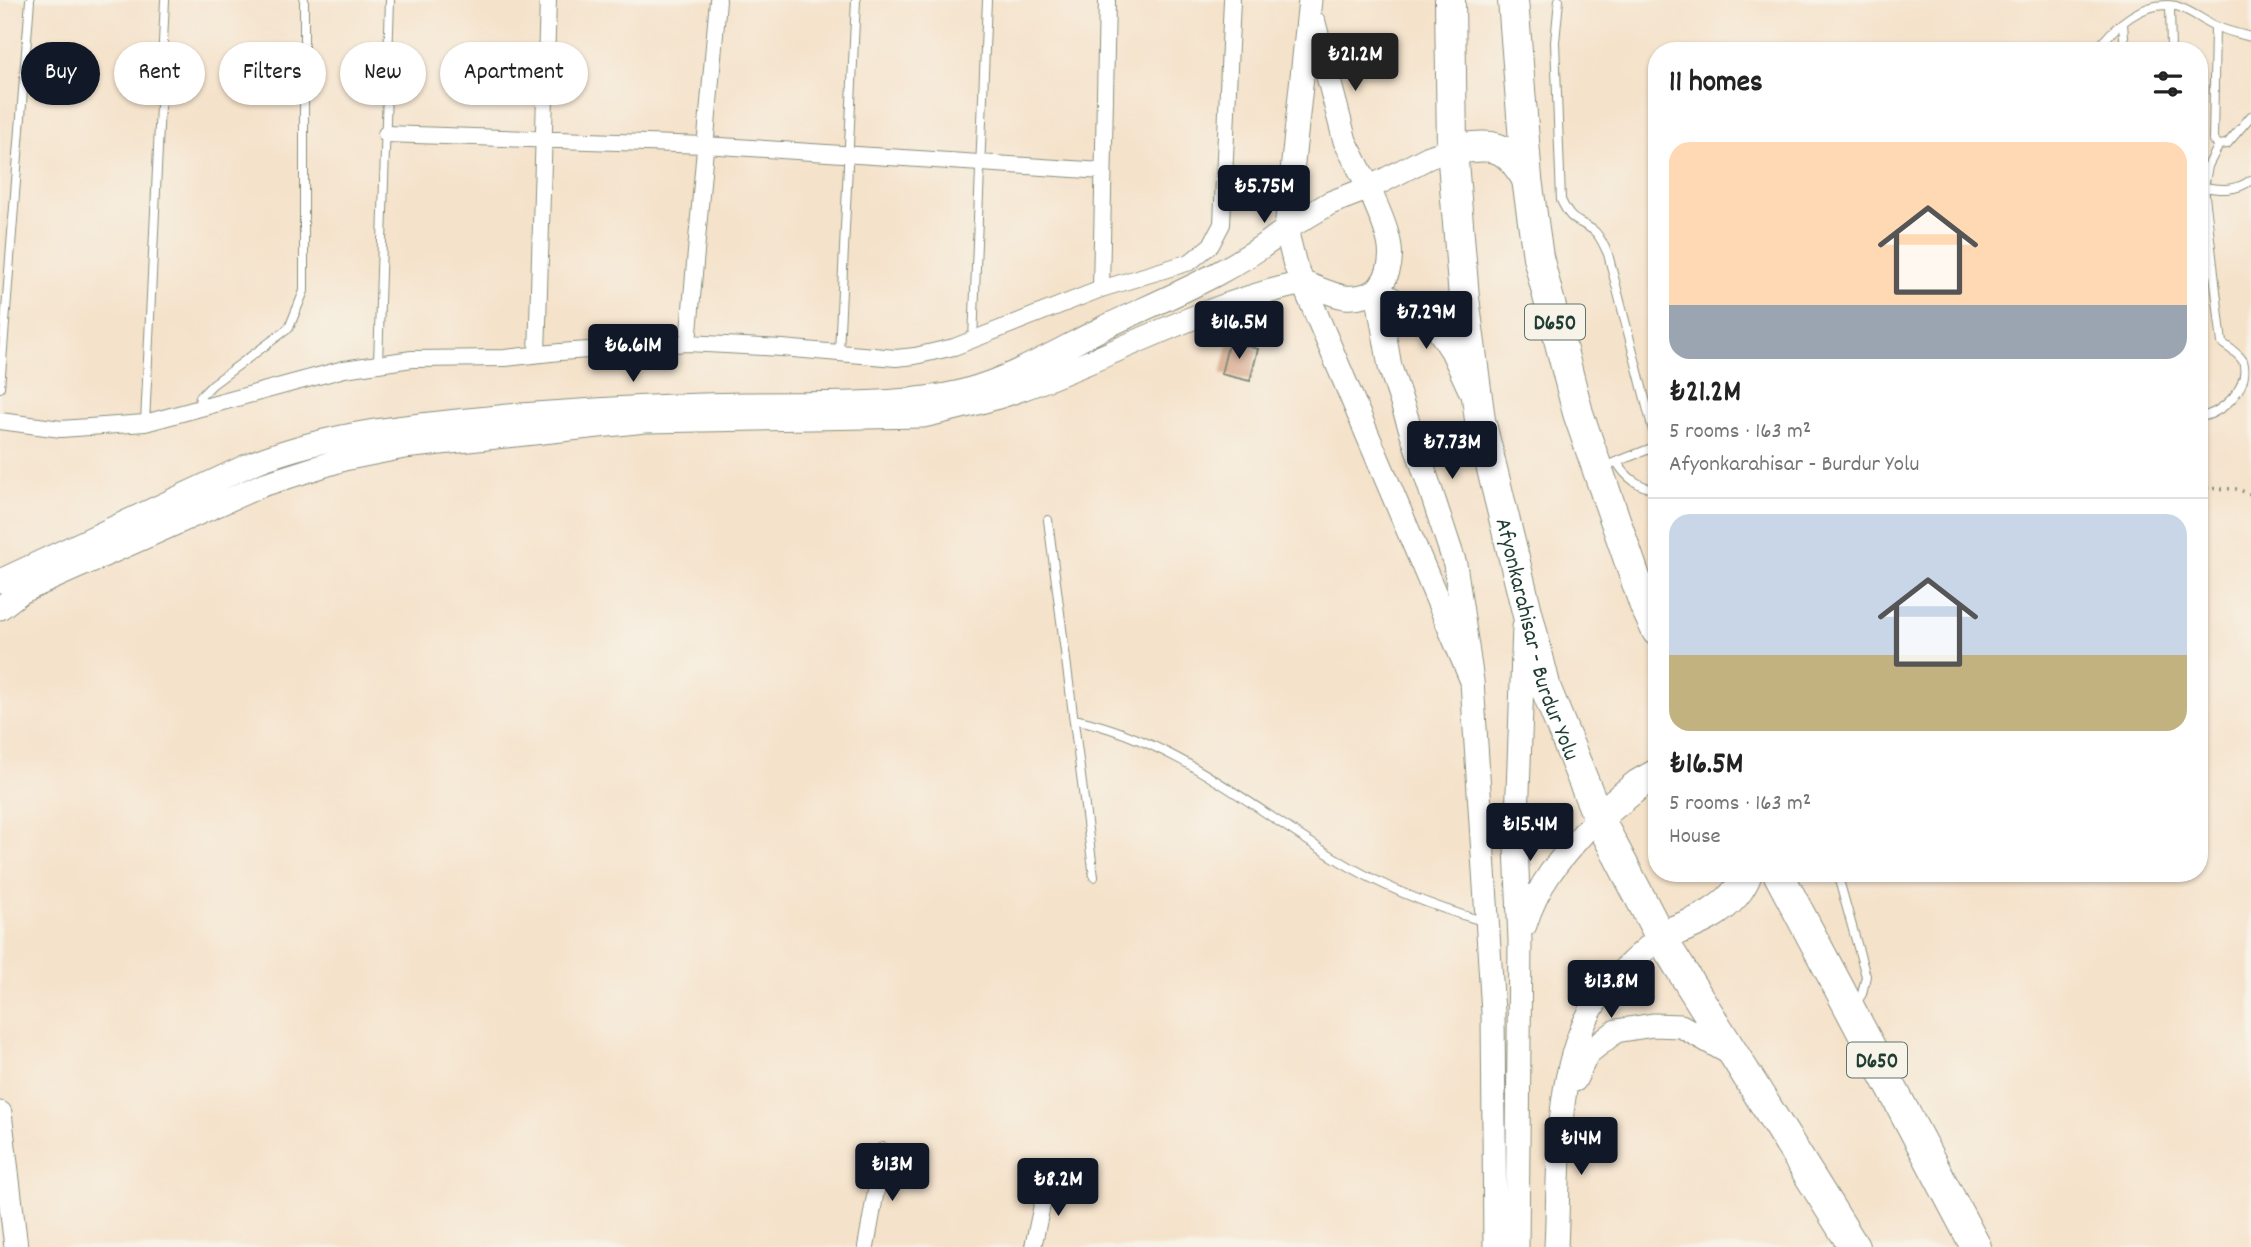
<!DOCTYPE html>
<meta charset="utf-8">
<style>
:root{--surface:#fff;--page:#f6f6f6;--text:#222;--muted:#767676;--line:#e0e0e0;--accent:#111827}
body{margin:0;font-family:Dekko,sans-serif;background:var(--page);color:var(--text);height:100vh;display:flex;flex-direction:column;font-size:26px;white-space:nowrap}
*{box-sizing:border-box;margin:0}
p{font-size:23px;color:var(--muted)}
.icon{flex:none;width:38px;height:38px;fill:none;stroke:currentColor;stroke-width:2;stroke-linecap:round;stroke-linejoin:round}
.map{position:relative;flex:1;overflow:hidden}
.details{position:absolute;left:1648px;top:42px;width:560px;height:840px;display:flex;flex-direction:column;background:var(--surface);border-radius:28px;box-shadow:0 2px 5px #0004}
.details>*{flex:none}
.banner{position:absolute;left:21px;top:42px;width:665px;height:63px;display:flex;gap:14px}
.price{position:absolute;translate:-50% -60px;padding:0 16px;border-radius:7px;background:var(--accent);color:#fff;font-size:23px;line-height:46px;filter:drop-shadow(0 2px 4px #0008)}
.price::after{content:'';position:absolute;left:50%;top:42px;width:21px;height:16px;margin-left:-10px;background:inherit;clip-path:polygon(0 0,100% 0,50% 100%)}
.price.current{background:#222;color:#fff}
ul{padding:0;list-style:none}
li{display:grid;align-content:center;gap:14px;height:371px;padding:0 21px}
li+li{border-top:2px solid var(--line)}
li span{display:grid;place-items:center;height:217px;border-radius:21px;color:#555}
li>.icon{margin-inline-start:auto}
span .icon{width:126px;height:126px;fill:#fffc;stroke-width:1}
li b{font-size:30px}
h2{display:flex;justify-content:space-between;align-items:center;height:84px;padding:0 21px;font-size:30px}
.pill{padding:0 24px;border-radius:32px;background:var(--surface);box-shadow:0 2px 5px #0004;font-size:24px;line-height:63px}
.pill.current{background:var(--accent);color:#fff}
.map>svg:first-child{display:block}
.building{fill:#d29575}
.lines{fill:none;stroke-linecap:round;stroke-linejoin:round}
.lane-casing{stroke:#8a907f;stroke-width:10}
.street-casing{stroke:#8a907f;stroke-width:18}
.secondary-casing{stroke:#8a907f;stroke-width:25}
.highway-casing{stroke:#8a907f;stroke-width:32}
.path{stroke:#8a907f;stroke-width:3.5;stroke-dasharray:2 5;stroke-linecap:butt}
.lane{stroke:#fff;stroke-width:8}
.street{stroke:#fff;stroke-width:16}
.secondary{stroke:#fff;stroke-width:23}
.highway{stroke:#fff;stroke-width:30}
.labels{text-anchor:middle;stroke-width:5;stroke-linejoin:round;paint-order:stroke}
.shield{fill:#f7f3e8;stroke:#60746a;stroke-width:2}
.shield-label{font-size:21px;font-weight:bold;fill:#1f3d34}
.street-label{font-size:23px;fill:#1f3d34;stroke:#f7f3e8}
</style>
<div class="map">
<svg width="2251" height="1247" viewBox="0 0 2251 1247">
<rect width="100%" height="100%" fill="#f7f3e8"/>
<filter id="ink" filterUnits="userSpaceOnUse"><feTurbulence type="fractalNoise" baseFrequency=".0143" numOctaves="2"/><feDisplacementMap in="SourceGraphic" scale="14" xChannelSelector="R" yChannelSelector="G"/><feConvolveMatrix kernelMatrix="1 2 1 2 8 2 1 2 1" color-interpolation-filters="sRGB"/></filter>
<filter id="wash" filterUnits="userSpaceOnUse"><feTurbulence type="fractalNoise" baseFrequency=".00686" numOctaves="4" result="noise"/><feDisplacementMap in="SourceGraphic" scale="28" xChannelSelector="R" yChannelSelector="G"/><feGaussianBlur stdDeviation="1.57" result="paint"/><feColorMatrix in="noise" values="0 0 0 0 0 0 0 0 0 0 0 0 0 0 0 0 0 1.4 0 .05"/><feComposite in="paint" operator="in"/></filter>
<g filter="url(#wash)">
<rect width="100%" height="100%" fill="#f5e2ca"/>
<g id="blocks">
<!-- building -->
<path class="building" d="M1229 341 1258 349 1250 381 1221 374Z"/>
</g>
</g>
<g filter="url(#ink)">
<use href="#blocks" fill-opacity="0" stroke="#8a907f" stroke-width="2"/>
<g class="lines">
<!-- lane casing -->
<g class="lane-casing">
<path id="lane" d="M1559 0 1555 42 1561 200C1572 223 1575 218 1593 230 1600 235 1604 246 1608 254L1657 446
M2170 6 2171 51
M2123 23 2125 51
M2215 26 2213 140 2219 145 2227 144 2251 116
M2096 51C2114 26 2143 0 2176 6 2190 10 2202 20 2215 26 2226 31 2239 34 2251 37
M2204 187C2221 190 2237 191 2251 180
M973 340 987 0
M839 352 856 0
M378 363 390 0
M0 388 30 0
M198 409 200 397 213 384 289 328 304 291V0
M2200 417C2222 414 2251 387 2243 361 2238 353 2229 348 2222 343L2204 187 2208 166 2219 145
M145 423 165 0
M1617 462C1626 478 1639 487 1657 490
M1603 467 1657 446
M1048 520 1094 877
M1074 719C1174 740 1250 806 1335 858 1382 887 1433 907 1486 922
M1837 873 1866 976 1862 994 1856 1003"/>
</g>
<!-- street casing -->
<g class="street-casing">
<path id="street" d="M386 134 705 145 1103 171
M1101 289 1107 0
M688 343 718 0
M537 354 548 0
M0 421 61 429 145 423 344 369 412 359 505 358 560 352 688 343 782 348 896 358 915 356 954 347 1101 289 1190 262 1211 245 1222 224 1232 0
M866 1247 883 1151
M1033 1247 1047 1182"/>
</g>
<!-- secondary casing -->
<g class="secondary-casing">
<path id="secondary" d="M1314 23 1345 141 1369 188 1429 157 1452 149
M1369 188C1381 219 1404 255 1380 286 1373 295 1357 298 1345 297 1331 295 1317 287 1303 283L1295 265 1286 229 1330 203Z
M1377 291 1390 367 1455 564 1472 681 1493 1012 1495 1247
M1377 291 1431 319 1452 351 1469 388
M0 581 253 463C335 431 421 424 508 416 587 410 666 405 746 404 812 403 881 406 946 395 999 386 1057 351 1105 327 1166 298 1233 272 1286 229L1310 0
M0 608 21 592 262 485 344 459 404 447 645 421 923 416C955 409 986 402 1016 391 1113 357 1203 304 1303 283L1472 681
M1525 925C1540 877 1565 854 1598 817
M1575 1080 1587 1054 1616 1031 1653 1025 1681 1026 1733 1055
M0 1113 16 1247
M1517 1247 1520 941 1516 846 1524 627
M1556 1247C1560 1170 1553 1079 1591 1010 1607 981 1636 959 1660 936"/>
</g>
<!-- highway casing -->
<g class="highway-casing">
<g id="highway">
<path id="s1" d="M1450 0 1452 149 1464 298 1480 420 1546 689 1598 817 1660 936 1854 1247"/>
<path d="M1513 0 1527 179 1538 257 1578 413 1645 606 1657 631"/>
<path d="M1452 149C1493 145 1504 141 1527 179"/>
<path d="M1598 817 1639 784 1657 774"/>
<path d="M1778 873 1976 1247"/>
<path d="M1660 936C1694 924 1734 910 1747 873"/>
</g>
</g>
<!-- path -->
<path class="path" d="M2200 488 2236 489 2251 494"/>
<!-- lane -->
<use href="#lane" class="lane"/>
<!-- street -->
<use href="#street" class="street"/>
<!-- secondary -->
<use href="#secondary" class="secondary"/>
<!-- highway -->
<use href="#highway" class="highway"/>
</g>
</g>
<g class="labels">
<!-- shield labels -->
<g class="shield">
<rect x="1525" y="304.5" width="60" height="35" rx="5"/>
<rect x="1847" y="1042.5" width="60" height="35" rx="5"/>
</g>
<g class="shield-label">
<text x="1555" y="329">D650</text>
<text x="1877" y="1067">D650</text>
</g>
<!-- street labels -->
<g class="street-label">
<text dy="8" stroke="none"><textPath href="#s1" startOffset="648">Afyonkarahisar - Burdur Yolu</textPath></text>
</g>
</g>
</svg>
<b class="price current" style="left:1355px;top:93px">₺21.2M</b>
<b class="price" style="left:1264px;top:225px">₺5.75M</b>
<b class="price" style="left:1426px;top:351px">₺7.29M</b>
<b class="price" style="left:1239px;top:361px">₺16.5M</b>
<b class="price" style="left:633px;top:384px">₺6.61M</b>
<b class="price" style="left:1452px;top:481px">₺7.73M</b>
<b class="price" style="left:1530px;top:863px">₺15.4M</b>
<b class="price" style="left:1611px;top:1020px">₺13.8M</b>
<b class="price" style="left:1581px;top:1177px">₺14M</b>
<b class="price" style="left:892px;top:1203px">₺13M</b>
<b class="price" style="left:1058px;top:1218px">₺8.2M</b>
<div class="banner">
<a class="pill current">Buy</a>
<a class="pill">Rent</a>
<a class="pill">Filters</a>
<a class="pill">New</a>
<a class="pill">Apartment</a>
</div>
<section class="details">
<h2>11 homes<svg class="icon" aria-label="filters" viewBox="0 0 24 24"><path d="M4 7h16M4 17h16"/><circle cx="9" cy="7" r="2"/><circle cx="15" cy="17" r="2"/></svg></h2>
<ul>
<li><span style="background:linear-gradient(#ffd9b3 75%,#9aa5b1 0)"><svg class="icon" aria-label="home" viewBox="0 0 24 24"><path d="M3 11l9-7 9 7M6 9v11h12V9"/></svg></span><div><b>₺21.2M</b><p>5 rooms · 163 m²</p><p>Afyonkarahisar - Burdur Yolu</p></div></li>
<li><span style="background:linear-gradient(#c9d6e8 65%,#c2b280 0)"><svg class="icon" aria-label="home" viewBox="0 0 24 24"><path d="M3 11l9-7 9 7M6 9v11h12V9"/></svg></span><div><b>₺16.5M</b><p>5 rooms · 163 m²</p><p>House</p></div></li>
</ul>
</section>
</div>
